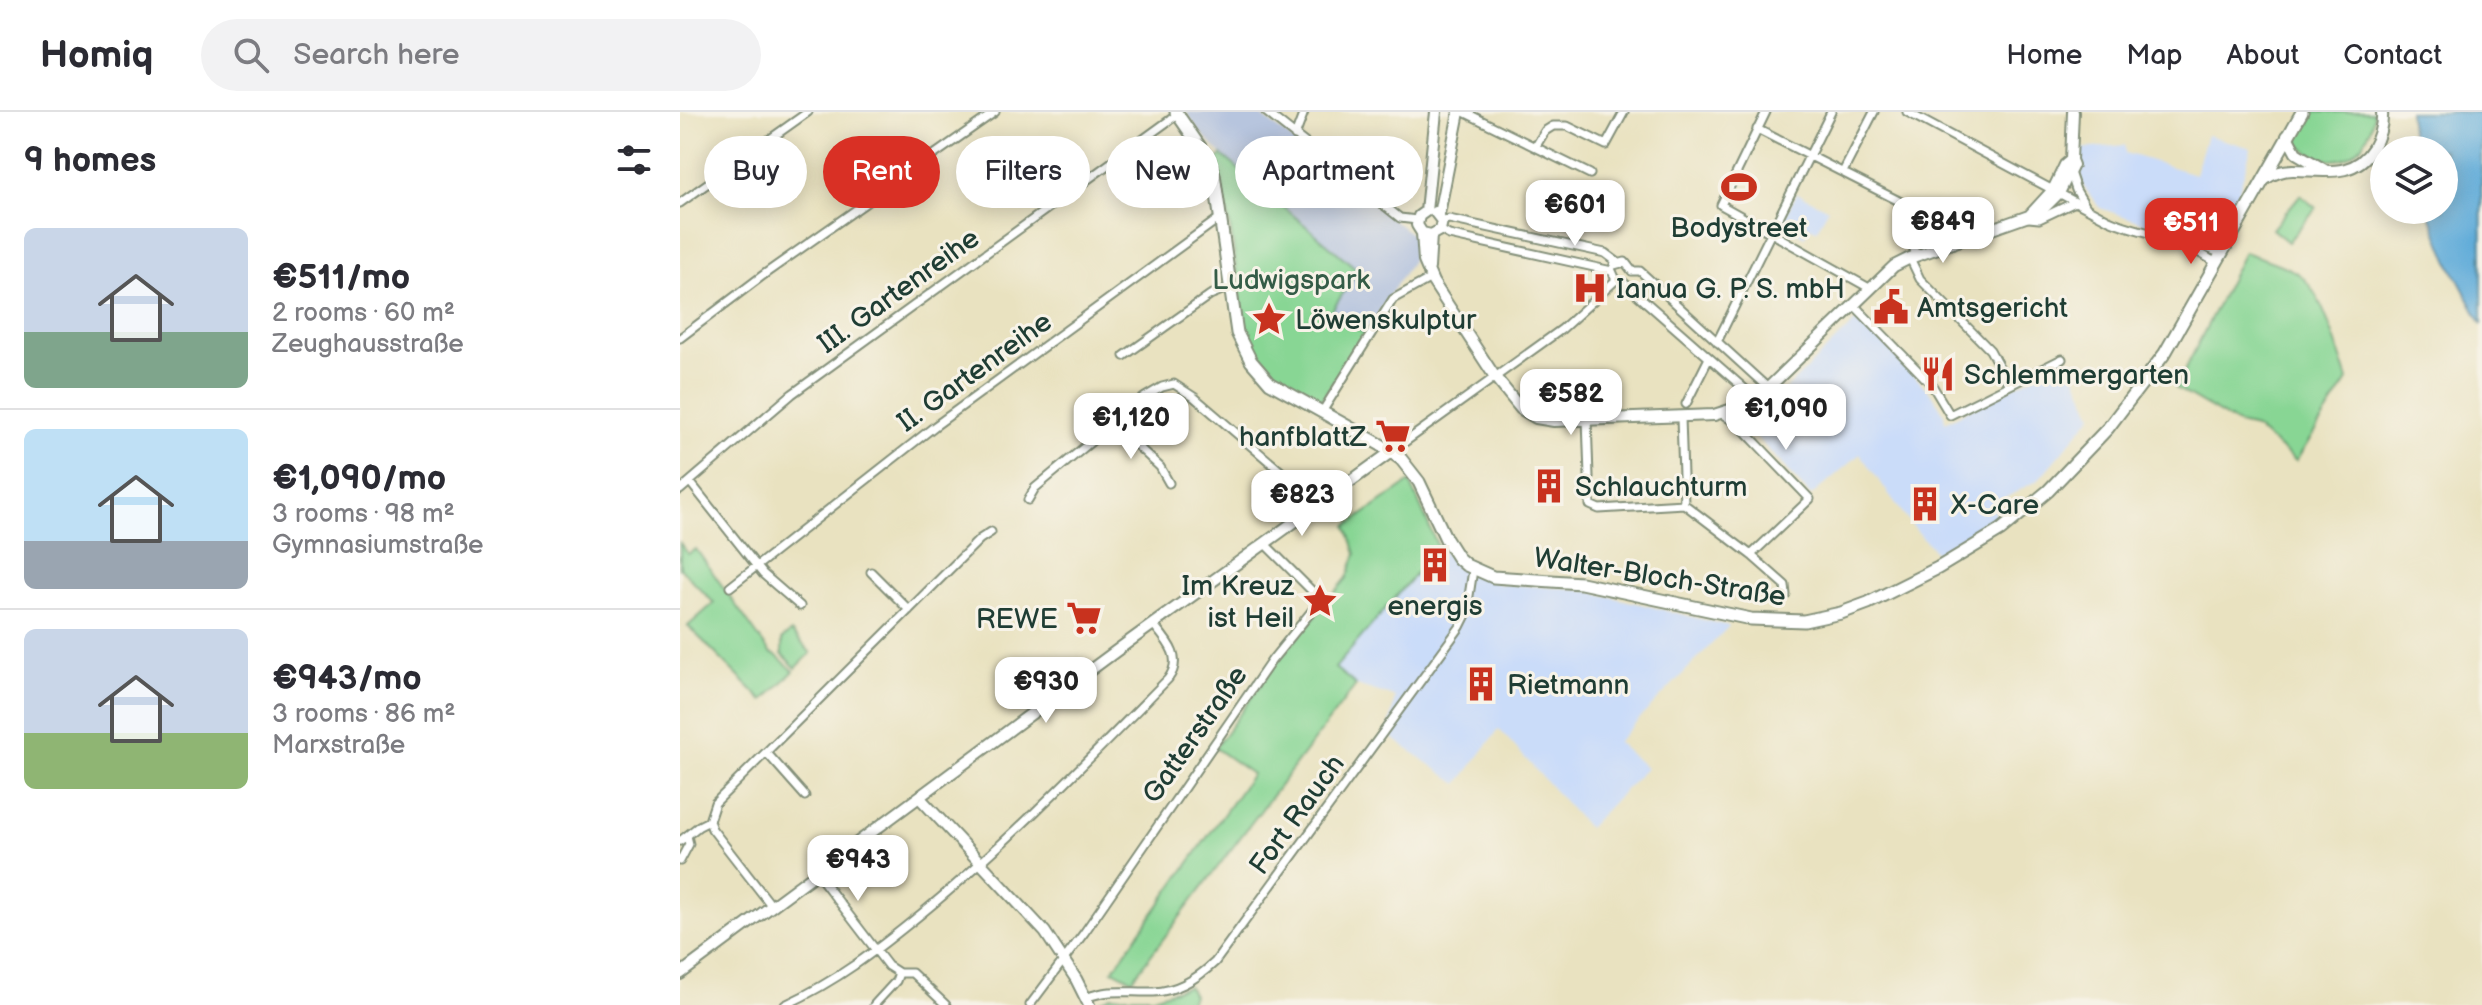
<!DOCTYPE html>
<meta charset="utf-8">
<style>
:root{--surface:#fff;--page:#f2f2f3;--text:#2b2b33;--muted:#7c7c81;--line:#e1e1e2;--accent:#d93025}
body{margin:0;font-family:"Balsamiq Sans",sans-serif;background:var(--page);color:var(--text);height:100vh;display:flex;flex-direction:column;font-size:30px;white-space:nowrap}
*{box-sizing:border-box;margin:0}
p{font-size:26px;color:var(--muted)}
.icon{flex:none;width:44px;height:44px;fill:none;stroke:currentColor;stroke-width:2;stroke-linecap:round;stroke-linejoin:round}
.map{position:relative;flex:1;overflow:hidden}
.sheet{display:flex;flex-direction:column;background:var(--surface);width:680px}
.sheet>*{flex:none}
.hud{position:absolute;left:24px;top:24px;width:760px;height:72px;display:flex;gap:16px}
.buttons{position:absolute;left:1690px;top:24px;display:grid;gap:16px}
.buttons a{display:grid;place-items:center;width:88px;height:88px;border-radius:50%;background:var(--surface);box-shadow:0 4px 20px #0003;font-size:40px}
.price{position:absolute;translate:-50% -68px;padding:0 18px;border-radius:16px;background:#fff;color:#222;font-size:26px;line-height:52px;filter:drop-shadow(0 2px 4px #0008)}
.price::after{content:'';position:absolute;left:50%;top:48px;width:24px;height:18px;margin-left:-12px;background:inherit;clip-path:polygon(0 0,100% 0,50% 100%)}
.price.current{background:var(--accent);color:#fff}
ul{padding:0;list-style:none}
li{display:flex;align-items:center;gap:24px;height:200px;padding:0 24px}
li+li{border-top:2px solid var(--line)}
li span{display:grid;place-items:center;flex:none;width:224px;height:160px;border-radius:12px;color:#555}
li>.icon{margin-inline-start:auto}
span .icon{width:96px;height:96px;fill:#fffc;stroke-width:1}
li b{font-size:34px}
h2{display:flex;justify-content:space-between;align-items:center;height:96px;padding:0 24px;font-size:34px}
.chip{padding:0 28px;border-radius:36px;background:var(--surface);box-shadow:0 4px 20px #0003;font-size:28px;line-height:72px}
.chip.current{background:var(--accent);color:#fff}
header{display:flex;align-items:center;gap:48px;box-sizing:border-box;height:112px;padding:0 40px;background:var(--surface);border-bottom:2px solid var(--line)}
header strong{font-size:38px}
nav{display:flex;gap:44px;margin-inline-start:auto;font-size:28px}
.search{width:560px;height:72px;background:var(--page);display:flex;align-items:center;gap:20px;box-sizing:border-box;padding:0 28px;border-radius:44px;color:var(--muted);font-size:30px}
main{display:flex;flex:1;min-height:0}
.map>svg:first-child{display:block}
.built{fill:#cadcf9}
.industrial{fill:#b7c5de}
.green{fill:#88d694;stroke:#548a64;stroke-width:2}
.water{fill:#60acd9;stroke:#407486;stroke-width:2}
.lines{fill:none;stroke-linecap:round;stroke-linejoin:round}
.street-casing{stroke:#84907a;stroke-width:11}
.secondary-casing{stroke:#84907a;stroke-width:14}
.primary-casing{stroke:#84907a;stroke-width:15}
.street{stroke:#fff;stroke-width:7}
.secondary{stroke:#fff;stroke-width:10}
.primary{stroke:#fff;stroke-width:11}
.labels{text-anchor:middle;stroke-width:6;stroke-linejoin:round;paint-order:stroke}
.poi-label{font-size:28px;fill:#1f3d34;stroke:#f7f3e8;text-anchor:start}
.park-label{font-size:28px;fill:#345c47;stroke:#f7f3e8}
.street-label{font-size:28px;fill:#1f3d34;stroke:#f7f3e8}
</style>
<header>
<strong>Homiq</strong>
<div class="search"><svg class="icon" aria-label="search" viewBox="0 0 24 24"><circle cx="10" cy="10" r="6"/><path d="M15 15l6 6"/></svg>Search here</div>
<nav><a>Home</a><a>Map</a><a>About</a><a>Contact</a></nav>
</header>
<main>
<section class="sheet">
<h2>9 homes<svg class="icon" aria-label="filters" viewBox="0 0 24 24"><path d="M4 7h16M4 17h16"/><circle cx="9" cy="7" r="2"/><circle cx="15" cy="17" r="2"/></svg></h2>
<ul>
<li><span style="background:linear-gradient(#c9d6e8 65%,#7fa58c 0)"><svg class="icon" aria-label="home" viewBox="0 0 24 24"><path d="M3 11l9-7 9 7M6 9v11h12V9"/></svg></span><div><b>€511/mo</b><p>2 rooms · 60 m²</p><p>Zeughausstraße</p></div></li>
<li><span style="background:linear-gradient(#bfe0f5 70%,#9aa5b1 0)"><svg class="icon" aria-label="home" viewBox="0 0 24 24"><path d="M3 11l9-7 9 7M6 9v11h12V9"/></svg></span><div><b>€1,090/mo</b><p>3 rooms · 98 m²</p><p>Gymnasiumstraße</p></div></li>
<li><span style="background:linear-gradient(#c9d6e8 65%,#8fb573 0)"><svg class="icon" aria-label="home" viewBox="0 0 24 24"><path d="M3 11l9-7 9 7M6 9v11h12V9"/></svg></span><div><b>€943/mo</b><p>3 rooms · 86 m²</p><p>Marxstraße</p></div></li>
</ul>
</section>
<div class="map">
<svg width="1802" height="893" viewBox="0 0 1802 893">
<rect width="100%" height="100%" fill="#f7f3e8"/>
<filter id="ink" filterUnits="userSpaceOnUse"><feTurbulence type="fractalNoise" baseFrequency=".0125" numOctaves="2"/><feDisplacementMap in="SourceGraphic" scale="16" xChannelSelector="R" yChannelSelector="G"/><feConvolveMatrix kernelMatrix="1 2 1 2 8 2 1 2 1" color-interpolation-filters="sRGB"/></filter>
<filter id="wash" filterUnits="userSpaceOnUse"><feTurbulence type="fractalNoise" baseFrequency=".006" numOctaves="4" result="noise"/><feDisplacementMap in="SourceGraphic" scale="32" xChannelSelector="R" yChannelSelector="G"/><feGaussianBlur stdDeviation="1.8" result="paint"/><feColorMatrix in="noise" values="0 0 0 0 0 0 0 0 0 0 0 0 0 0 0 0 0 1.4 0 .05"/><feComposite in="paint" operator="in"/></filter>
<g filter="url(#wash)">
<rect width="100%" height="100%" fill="#e9e2c0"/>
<!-- built -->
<path class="built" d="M1527 23 1571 36 1550 111 1528 126 1522 122 1518 129 1513 128 1420 96 1403 74 1399 54 1402 37 1445 33V41L1515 62Z
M1117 81 1148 97 1137 118 1130 115 1125 125 1101 112Z
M1180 205 1254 285 1264 302 1265 310 1388 247 1413 303 1358 368 1312 393 1317 405 1256 441 1230 411 1180 342 1131 384 1067 315Z
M758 435 783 457 819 472 899 477 1049 514 937 630 966 656 908 716 819 617 778 672 708 623 715 585 676 573 654 556 712 484Z"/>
<!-- industrial -->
<path class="industrial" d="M506 0H577L735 125 738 139 685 222 651 200 677 157 542 43 520 20Z"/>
<!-- green -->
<path class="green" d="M1634 0H1694C1689 44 1655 64 1619 33 1616 20 1625 10 1634 0Z
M542 43 678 158 651 200 685 222 644 284 636 290C624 284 610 278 599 269 558 234 560 175 552 127 548 100 543 74 535 49Z
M1620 83 1636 96 1608 130 1592 117Z
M1564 140C1581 146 1601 151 1617 161 1641 175 1659 241 1668 268L1616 349 1575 316 1558 312 1496 276Z
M730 370 758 435 655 556 676 573 452 868 433 858 572 662 535 636 601 545 667 466 676 442 667 414Z
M0 431 8 442 16 437 90 541 97 544 114 559 83 589 8 514 34 491 0 456Z
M111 520 131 541 116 556 102 542V527Z
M508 874 513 883 509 893H414L431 884H476Z"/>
<!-- water -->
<path class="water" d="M1729 0H1801L1802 213 1768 148 1748 98H1764V38H1733Z"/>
</g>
<g filter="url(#ink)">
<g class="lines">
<!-- street casing -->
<g class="street-casing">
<path id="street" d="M586 0 720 106 737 108
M784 0 910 62
M1086 0 1041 93 1191 177
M1227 0 1429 108C1466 124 1507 126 1542 142
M1077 17 1219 89 1236 144
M615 24 624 0
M856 34 865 19 873 14H887L926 33 944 0
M1163 60 1194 0
M1390 60 1396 78 1406 95
M0 91 128 0
M1349 106 1359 107 1395 90
M762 109 769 107 925 141 937 150
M760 118 769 123 932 159
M1504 132 1537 151
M1517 133 1543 124 1552 117
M1230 146 1240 167 1310 238 1329 273
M934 153 945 150 952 159
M932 159 936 168 943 170 1075 286
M952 159H960L1088 276
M1174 193 1252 273 1270 303 1382 247
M0 226 86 161 315 0
M1037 230 1151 0
M444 244 530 183 550 175
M1006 292 1029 246
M642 300 713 187 751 166
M1041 301 1060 314 1130 387 1071 443
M1001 306 1004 392
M907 307 910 393 919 397 1004 392 1071 443 1105 473 1106 483
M434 312 480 355 489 371
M711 340 882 217 936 168
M10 370 83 462 120 494
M0 378 112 282 498 2
M348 388 355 376 465 285 482 275 494 272 514 285 639 392
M191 460 229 498
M50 475 255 314 541 105
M86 640 125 684
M0 729 19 714 29 709
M0 749 9 732 7 724
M136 760 208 854 219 861H232L266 893
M91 793 32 717 29 709 35 691 300 427 311 420
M406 886C430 876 449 881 474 880 497 879 519 865 535 850L780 515 786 503 793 458
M105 893C157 869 197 838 241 802 329 730 408 648 488 567 504 546 487 529 473 512
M194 893 216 869 219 861
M350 893 404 821 592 548 635 495 637 484 584 431"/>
</g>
<!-- secondary casing -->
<g class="secondary-casing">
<path id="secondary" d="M1607 24 1616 41 1645 58
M1584 68C1592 62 1602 58 1613 58 1642 58 1674 67 1693 36 1699 25 1703 13 1702 0
M746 99 739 104 737 113 742 121 744 149 753 170 815 265 841 297 856 306 874 309 1034 303 1059 295 1088 276 1214 154 1230 146 1360 100 1379 81 1393 53 1391 48 1393 0
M746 99 756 0
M759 102 779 0
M1350 103 1373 78 1385 53 1391 48
M742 121 751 123 760 118 762 109 755 100
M749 156 751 123
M239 685 365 820 396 867 409 893
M0 862 451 528 711 340"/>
</g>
<!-- primary casing -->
<g class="primary-casing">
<path id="primary" d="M496 0 529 48 534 62 557 221 571 249 590 271 701 333 721 347 739 370 766 427 778 446 786 453 813 465 901 471 1071 507 1124 509 1161 501 1188 491 1258 456 1321 418 1368 379 1428 316 1485 241 1622 0"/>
</g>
<!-- street -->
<use href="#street" class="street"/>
<!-- secondary -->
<use href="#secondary" class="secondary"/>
<!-- primary -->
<use href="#primary" class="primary"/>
</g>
</g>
<!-- icons -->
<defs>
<g id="stadium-bare" transform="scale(2.76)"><path d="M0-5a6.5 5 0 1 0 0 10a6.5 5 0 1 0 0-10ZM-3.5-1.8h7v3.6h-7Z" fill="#c8321e" stroke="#f7f3e8" stroke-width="2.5" paint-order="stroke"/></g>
<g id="hospital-bare" transform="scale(2.76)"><path d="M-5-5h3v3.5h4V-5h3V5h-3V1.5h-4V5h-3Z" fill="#c8321e" stroke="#f7f3e8" stroke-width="2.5" paint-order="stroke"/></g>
<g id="civic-bare" transform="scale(2.76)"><path d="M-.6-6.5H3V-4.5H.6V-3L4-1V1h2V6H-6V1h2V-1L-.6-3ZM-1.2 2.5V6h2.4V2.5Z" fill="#c8321e" stroke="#f7f3e8" stroke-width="2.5" paint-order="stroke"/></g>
<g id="sight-bare" transform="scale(2.76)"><path d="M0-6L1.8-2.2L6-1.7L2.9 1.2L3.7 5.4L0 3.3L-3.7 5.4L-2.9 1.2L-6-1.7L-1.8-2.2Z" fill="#c8321e" stroke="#f7f3e8" stroke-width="2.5" paint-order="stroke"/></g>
<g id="restaurant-bare" transform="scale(2.76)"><path d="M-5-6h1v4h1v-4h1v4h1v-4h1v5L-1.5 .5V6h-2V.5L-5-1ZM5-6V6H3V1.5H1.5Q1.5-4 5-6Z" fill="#c8321e" stroke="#f7f3e8" stroke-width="2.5" paint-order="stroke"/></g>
<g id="supermarket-bare" transform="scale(2.76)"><path d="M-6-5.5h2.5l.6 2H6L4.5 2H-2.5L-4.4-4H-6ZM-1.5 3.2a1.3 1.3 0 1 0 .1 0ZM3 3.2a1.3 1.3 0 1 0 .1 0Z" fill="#c8321e" stroke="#f7f3e8" stroke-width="2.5" paint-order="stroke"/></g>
<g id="building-bare" transform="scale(2.76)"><path d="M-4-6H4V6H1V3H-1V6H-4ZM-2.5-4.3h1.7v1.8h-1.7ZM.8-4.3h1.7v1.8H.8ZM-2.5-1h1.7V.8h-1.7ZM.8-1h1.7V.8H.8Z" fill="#c8321e" stroke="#f7f3e8" stroke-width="2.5" paint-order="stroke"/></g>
</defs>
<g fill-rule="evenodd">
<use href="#stadium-bare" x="1059" y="75"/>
<use href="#hospital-bare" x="910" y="176"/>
<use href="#civic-bare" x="1211" y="195"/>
<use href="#sight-bare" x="589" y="207"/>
<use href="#restaurant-bare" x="1258" y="262"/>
<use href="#supermarket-bare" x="713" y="324"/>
<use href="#building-bare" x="869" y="374"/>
<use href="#building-bare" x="1245" y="392"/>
<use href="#building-bare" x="755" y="453"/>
<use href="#sight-bare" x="640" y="489"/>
<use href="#supermarket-bare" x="404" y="506"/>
<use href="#building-bare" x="801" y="572"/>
</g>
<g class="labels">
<!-- poi labels -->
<g class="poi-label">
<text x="1059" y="125" text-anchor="middle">Bodystreet</text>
<text x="936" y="186">Ianua G. P. S. mbH</text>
<text x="1237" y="205">Amtsgericht</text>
<text x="615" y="217">Löwenskulptur</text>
<text x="1284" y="272">Schlemmergarten</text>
<text x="687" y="334" text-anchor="end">hanfblattZ</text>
<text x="895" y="384">Schlauchturm</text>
<text x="1271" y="402">X-Care</text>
<text x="614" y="483" text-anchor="end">Im Kreuz<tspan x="614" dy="32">ist Heil</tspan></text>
<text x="755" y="503" text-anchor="middle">energis</text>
<text x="378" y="516" text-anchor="end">REWE</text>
<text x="827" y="582">Rietmann</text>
</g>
<!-- park labels -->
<g class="park-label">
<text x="611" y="177">Ludwigspark</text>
</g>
<!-- street labels -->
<g class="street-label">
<text transform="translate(218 178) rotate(-36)" y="10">III. Gartenreihe</text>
<text transform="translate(294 259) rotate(-36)" y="10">II. Gartenreihe</text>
<text transform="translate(980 464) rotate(9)" y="10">Walter-Bloch-Straße</text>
<text transform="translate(514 622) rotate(-55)" y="10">Gatterstraße</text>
<text transform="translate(616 702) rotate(-54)" y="10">Fort Rauch</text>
</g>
</g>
</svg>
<div class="buttons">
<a><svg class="icon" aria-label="layers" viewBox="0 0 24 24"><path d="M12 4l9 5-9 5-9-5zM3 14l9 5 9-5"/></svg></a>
</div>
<b class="price" style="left:895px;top:136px">€601</b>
<b class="price" style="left:1263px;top:153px">€849</b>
<b class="price current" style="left:1511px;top:154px">€511</b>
<b class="price" style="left:891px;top:325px">€582</b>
<b class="price" style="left:1106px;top:340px">€1,090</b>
<b class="price" style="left:451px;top:349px">€1,120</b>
<b class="price" style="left:622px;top:426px">€823</b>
<b class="price" style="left:366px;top:613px">€930</b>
<b class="price" style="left:178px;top:791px">€943</b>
<div class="hud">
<a class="chip">Buy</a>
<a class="chip current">Rent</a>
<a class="chip">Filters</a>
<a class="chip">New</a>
<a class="chip">Apartment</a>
</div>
</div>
</main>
